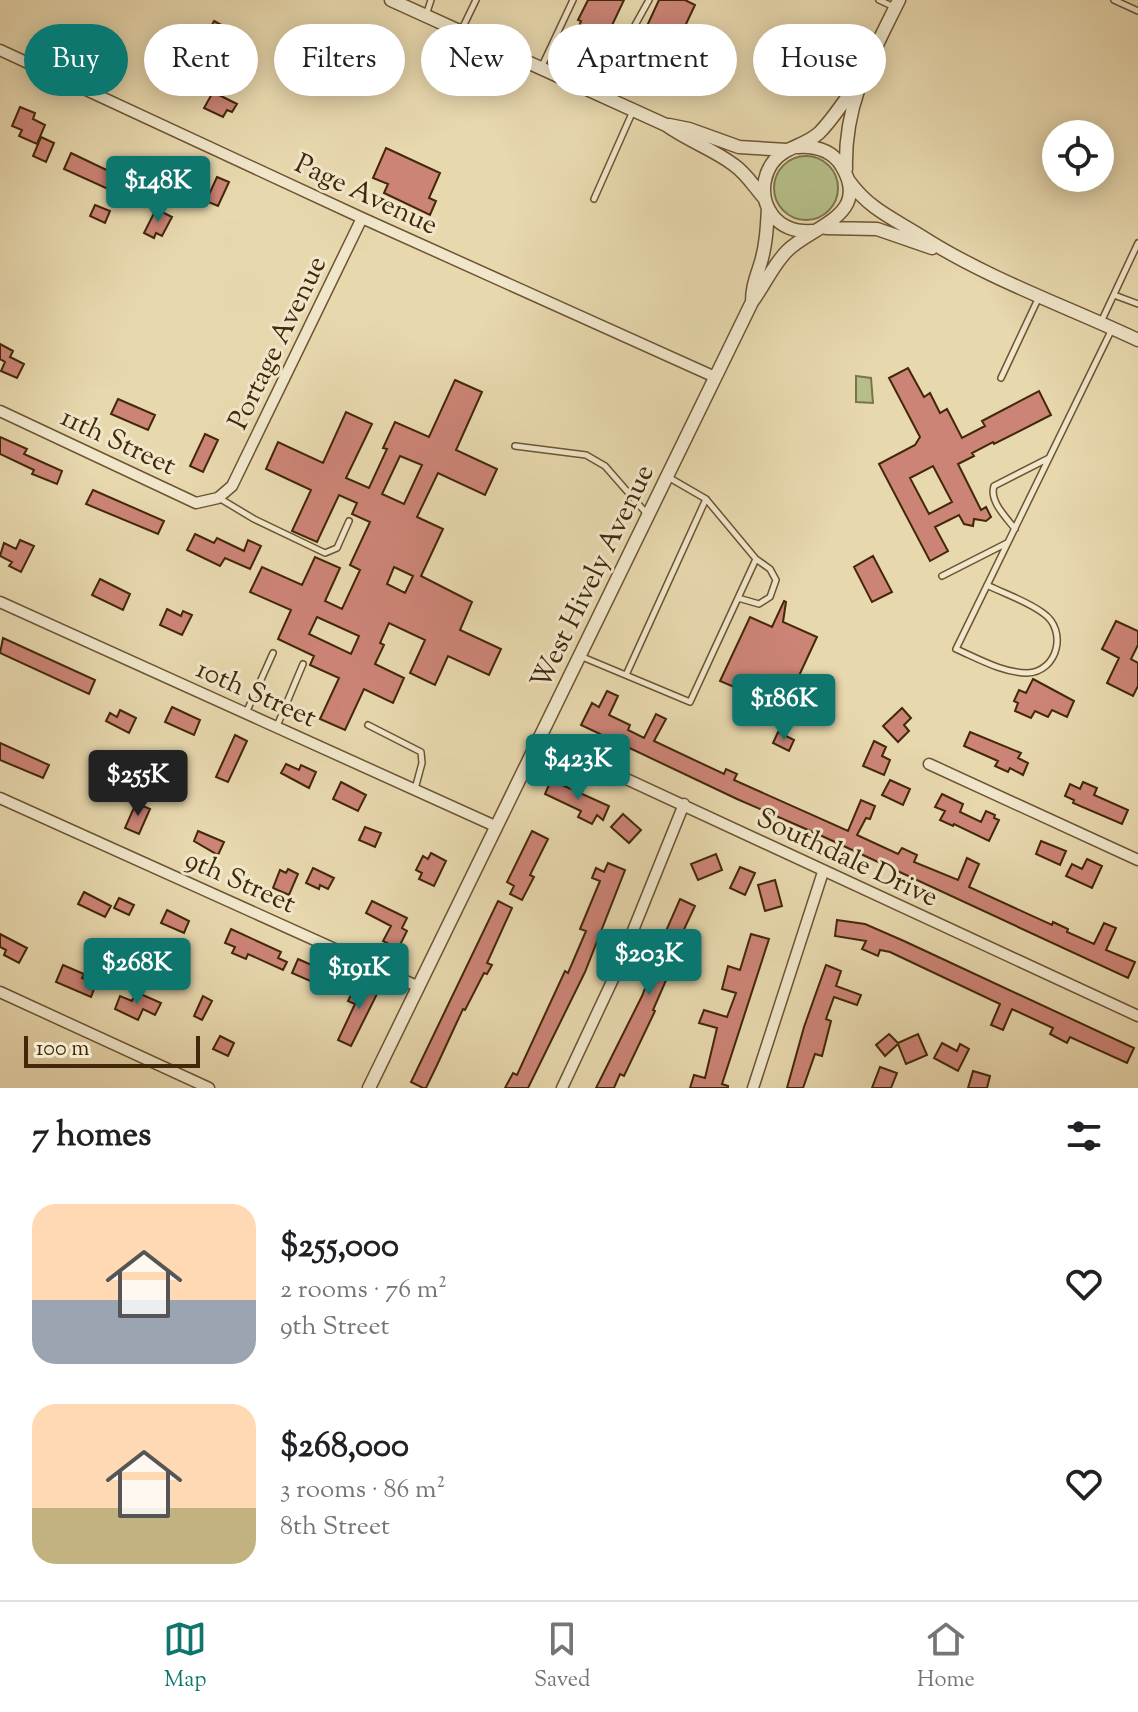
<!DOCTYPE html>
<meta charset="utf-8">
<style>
:root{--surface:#fff;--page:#f6f6f6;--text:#202124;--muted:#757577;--line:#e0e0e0;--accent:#0f766e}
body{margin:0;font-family:"Sorts Mill Goudy",serif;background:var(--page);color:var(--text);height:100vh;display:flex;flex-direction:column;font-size:30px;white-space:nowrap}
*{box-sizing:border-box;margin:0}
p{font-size:26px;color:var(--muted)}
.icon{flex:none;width:44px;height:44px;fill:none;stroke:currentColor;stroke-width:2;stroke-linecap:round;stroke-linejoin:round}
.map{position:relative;height:1088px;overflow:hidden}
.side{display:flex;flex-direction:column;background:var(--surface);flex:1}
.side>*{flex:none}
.hud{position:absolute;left:24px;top:24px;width:1090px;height:72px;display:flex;gap:16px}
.controls{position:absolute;left:1042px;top:120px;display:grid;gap:16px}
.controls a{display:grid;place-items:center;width:72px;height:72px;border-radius:50%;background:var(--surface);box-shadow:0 4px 20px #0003;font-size:40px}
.scale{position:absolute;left:24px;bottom:20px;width:176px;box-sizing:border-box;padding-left:8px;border:4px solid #422809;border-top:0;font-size:22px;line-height:28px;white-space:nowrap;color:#422809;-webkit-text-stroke:6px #f0e6ca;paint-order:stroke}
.price{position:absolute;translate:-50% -68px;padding:0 18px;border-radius:8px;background:var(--accent);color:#fff;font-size:26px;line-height:52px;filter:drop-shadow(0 2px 4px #0008)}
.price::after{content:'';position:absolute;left:50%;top:48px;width:24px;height:18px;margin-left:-12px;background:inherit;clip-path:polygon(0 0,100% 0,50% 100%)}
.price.active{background:#222;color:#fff}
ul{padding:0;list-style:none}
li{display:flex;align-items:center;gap:24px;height:200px;padding:0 32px}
li span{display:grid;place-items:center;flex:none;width:224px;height:160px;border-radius:24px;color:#555}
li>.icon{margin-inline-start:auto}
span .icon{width:96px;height:96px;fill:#fffc;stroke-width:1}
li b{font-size:34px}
h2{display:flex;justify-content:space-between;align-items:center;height:96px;padding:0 32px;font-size:34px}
.tag{padding:0 28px;border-radius:36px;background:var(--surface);box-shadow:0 4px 20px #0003;font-size:28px;line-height:72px}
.tag.active{background:var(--accent);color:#fff}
.dock{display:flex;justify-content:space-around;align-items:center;height:112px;border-top:2px solid var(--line);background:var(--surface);font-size:22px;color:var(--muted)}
.dock a{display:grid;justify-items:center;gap:4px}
.dock .active{color:var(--accent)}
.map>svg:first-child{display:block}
.green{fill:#b6bf8a;stroke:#7c744a;stroke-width:2}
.building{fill:#cc8477;stroke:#422809;stroke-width:2;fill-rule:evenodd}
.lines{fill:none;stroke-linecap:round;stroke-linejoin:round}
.service-casing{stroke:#6c5432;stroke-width:8}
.minor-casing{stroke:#6c5432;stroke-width:13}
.tertiary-casing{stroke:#6c5432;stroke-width:15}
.service{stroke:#f0e6ca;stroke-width:5}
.minor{stroke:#f0e6ca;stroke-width:10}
.tertiary{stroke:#f0e6ca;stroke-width:12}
.labels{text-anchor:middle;stroke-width:6;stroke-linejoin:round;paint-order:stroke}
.street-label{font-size:28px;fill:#422809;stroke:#f0e6ca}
</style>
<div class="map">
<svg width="1138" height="1088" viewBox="0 0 1138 1088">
<rect width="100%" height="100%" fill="#e8d8ae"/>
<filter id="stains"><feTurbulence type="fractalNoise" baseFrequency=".0025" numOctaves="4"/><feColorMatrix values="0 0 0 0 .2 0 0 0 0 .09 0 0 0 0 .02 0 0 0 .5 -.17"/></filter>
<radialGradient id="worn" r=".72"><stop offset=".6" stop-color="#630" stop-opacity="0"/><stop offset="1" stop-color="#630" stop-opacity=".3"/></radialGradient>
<!-- green -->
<path class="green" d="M774 188a32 32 0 1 1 64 0a32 32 0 1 1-64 0Z
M856 376 871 378 873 403 856 402Z"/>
<!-- building -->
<path class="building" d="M588 0H624L605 40 599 37 593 50 588 48 583 58 569 52 581 21 578 20Z
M659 0H685L695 5 663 73 632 58Z
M214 21 229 29 224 40 208 32Z
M213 92 237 104 232 112 227 110 223 117 204 108Z
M20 107 35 113 33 119 45 125 37 144 19 136 22 130 12 126Z
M41 137 54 143 46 162 33 156Z
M386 148 440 173 429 198 436 201 430 215 384 193 388 184 373 178Z
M71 153 115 174 108 189 64 169Z
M153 160 165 165 153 193 140 188Z
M217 177 229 182 218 206 206 201Z
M95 205 110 211 105 223 90 216Z
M156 209 172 217 162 236 156 233 154 238 144 233Z
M0 344 13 351 10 357 24 364 17 378 1 371 5 362 0 359Z
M908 368 924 397 930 393 940 413 947 409 962 438 985 426 982 421 1039 391 1051 415 994 444 993 442 972 453 974 456 958 464 981 510 986 507 991 517 986 521 974 519 973 526 964 524 959 515 935 527 948 551 930 561 879 464 915 445 920 437 889 378ZM933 466 952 502 929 514 910 478Z
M455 380 482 392 456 450 497 469 485 495 438 473 417 517 443 529 421 576 472 602 460 630 501 649 489 675 448 656 435 685 410 673 425 640 389 623 380 643 384 645 375 664 404 678 393 703 364 689 345 730 320 719 339 678 310 665 314 656 278 639 291 610 250 592 262 567 302 585 315 557 340 568 325 601 342 609 360 570 350 565 370 522 352 514 357 503 339 495 317 542 292 531 311 490 266 469 278 442 323 463 346 412 372 424 346 478 369 488 387 449 383 448 395 422 429 437ZM400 456 422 465 404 504 382 494ZM394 567 413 576 405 593 387 584ZM317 617 359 636 351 654 309 634Z
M118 399 155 415 148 430 111 414Z
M205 434 218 440 203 472 190 466Z
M0 437 27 449 24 454 62 471 57 484 32 474 34 470 0 454Z
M93 490 164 521 158 534 86 504Z
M195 534 214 543 217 538 244 551 248 540 261 546 250 569 225 558 220 566 187 550Z
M20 540 34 546 21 572 9 566 12 562 0 556 4 543 16 549Z
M873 556 892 592 872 602 854 567Z
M100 579 130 594 123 610 92 595Z
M784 601 786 602 783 622 817 637 784 708 720 681 750 617 772 627Z
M167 609 181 616 183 611 192 615 182 635 160 625Z
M1116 621 1138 631V645L1131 659 1138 663V686L1133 696 1107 683 1119 658 1102 649Z
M3 638 95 680 89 694 0 653Z
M1033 679 1074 701 1067 717 1052 710 1048 717 1035 711 1031 718 1015 711 1018 703 1014 701 1019 690 1026 693Z
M607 691 618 696 609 715 630 725 628 730 644 738 656 714 666 719 654 741 724 774 726 769 737 774 734 780 848 831 861 800 875 806 870 819 866 818 857 835 898 854 902 848 917 855 914 862 958 880 967 858 979 864 969 887 1052 925 1053 922 1068 929 1067 932 1094 944 1104 923 1116 928 1106 950 1135 962 1128 978 822 836 737 799 581 725 592 703 599 707Z
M172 707 200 720 194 735 165 722Z
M902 708 911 718 904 725 909 731 898 742 883 726Z
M120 710 136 718 129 733 106 721 110 713 117 717Z
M778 732 794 740 789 751 773 743Z
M970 732 1021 753 1018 758 1028 763 1023 775 1010 768 1008 772 995 766 998 761 964 746Z
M235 735 247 741 228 782 216 777Z
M874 741 886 747 882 756 890 760 884 775 863 766Z
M0 743 49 765 43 778 0 760Z
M286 764 299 770 301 765 316 772 309 788 281 773Z
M135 775 148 780 138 803 126 798Z
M551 780 609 806 603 820 597 815 592 824 578 817 581 811 545 794Z
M890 780 910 789 903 805 882 795Z
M341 782 366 795 358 811 333 799Z
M1083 782 1097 788 1094 795 1128 810 1122 824 1073 803 1074 800 1065 796 1070 784 1080 789Z
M942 794 963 804 960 812 981 822 986 811 995 815 994 818 999 820 989 841 954 824 953 826 940 820 945 811 935 807Z
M136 803 150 809 139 834 125 828Z
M623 814 641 830 629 843 611 827Z
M365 827 381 833 375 847 359 840Z
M198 831 224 842 218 855 194 841Z
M532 831 548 839 530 875 534 877 522 900 510 894 514 886 507 882Z
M1041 841 1066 851 1060 865 1036 854Z
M431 853 446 861 434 886 419 879 422 873 416 870 423 856 428 859Z
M716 854 722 870 698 880 691 864Z
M1087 859 1102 866 1092 888 1066 876 1072 864 1082 869Z
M608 863 625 870 585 972 528 1088H505L513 1073 517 1075 565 971 568 973 586 931 580 929 600 881 592 878 596 868 604 872Z
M740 867 755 873 745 895 730 888Z
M313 868 334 878 328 889 320 885 319 889 306 883Z
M288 869 298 874 289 895 273 888 280 870 286 873Z
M775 880 782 906 765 911 758 885Z
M84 892 111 906 105 917 78 904Z
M119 898 134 905 129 915 114 908Z
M680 899 695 906 671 957 689 965 684 977 670 971 653 1010 655 1011 624 1076 620 1074 614 1088H596L642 996 657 957 655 956Z
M372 901 407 918 402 928 407 931 398 949 383 941 391 926 366 913Z
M498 901 512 908 487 963 492 965 487 974 484 973 465 1010 463 1009 438 1063 426 1088H423L411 1082Z
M167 910 189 921 184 933 161 923Z
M837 920 865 924 904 941 1134 1048 1127 1063 1070 1037 1067 1043 1050 1034 1053 1028 1012 1009 1003 1030 991 1025 1000 1004 890 952 880 950 878 956 862 949 866 941 835 936Z
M231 929 281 952 278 958 287 962 283 970 248 954 246 959 232 953 235 947 225 943Z
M0 934 27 948 19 963 4 955 6 950 0 947Z
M751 934 769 939 722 1084 728 1086V1088H690L694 1075 705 1078 717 1028 699 1023 704 1010 727 1017 736 993 722 989 728 966 740 970Z
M298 959 330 973 324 987 292 973Z
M63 965 84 974 82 978 96 984 91 997 56 982Z
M826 965 841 971 836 986 861 995 857 1005 834 997 826 1019 831 1021 822 1056 815 1054 803 1088H787L804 1027Z
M367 981 380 988 351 1046 338 1040 355 1004 348 1001 355 987 362 990Z
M136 992 161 1003 155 1015 143 1009 138 1020 115 1009 120 996 132 1001Z
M203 996 212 1001 202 1020 194 1016Z
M889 1034 898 1043 918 1034 927 1055 906 1064 898 1044 885 1056 876 1045Z
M220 1036 234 1043 228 1056 213 1049Z
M942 1043 957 1051 960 1044 969 1049 958 1071 934 1058Z
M880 1067 897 1073 891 1088H872Z
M973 1071 990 1076 987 1088H968Z"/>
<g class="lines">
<!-- service casing -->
<g class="service-casing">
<path id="service" d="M879 0 894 7
M1114 0 1138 11
M426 15 431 0
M461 31 476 0
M541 68 573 0
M608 98 624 45 649 0
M594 199 633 111
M1114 295 1138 304
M1101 322 1138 243
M1001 378 1038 299
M515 446 586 455 605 466 647 514
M219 498 254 519 325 553 337 548 349 521
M1015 529C1006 517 989 501 994 486L1049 458
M942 576 1007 543
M987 585C1005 594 1027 601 1043 613 1068 630 1058 672 1027 673 1003 673 977 658 956 649L1112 329
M738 598 759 604 770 597 776 580 770 569 756 559
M580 656 690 702 756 559 706 499 668 477
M626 675 706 499
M246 713 273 653
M368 725 421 752 422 763 415 789
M277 726 303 664"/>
</g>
<!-- minor casing -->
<g class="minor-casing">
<path id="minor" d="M0 50 362 218 715 377
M0 411 196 503 218 498 232 486 362 218
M0 602 495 826
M538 738 1138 1016
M929 764 1138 860
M0 798 419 987
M0 992 209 1088
M562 1088 615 975 684 804
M753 1088 823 872"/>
</g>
<!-- tertiary casing -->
<g class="tertiary-casing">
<path id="tertiary" d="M391 0 666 125C688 141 713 149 734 165 747 174 754 187 765 199
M669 125 689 129 739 147 787 150
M846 169C844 103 871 57 899 0
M849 181C869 209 894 219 921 236 988 279 1066 306 1138 340
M826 228 877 229 932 248
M812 231C797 232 783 228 773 216 757 195 763 164 786 151 797 145 809 142 819 133 835 117 847 96 861 78
M752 302C752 287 756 278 760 265 766 247 767 227 768 208
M369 1088 752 302C764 286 773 265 787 251 811 226 873 216 841 165 831 150 815 146 798 147"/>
</g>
<!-- service -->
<use href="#service" class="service"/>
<!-- minor -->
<use href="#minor" class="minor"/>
<!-- tertiary -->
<use href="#tertiary" class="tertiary"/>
</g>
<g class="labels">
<!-- street labels -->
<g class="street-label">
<text transform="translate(367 193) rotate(25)" y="10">Page Avenue</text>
<text transform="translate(276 342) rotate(-64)" y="10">Portage Avenue</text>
<text transform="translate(119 440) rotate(25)" y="10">11th Street</text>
<text transform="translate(591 576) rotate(-64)" y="10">West Hively Avenue</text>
<text transform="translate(257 692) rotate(24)" y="10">10th Street</text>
<text transform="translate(848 856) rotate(25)" y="10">Southdale Drive</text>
<text transform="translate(241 880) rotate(24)" y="10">9th Street</text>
</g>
</g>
<rect width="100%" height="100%" filter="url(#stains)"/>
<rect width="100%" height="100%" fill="url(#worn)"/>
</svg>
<div class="controls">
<a><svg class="icon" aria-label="locate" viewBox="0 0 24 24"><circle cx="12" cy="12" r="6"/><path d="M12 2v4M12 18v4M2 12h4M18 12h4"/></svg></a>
</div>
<div class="scale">100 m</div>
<b class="price" style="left:158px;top:224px">$148K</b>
<b class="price" style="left:784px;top:742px">$186K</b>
<b class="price" style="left:578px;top:802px">$423K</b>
<b class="price active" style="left:138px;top:818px">$255K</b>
<b class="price" style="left:649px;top:997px">$203K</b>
<b class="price" style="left:137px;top:1006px">$268K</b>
<b class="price" style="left:359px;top:1011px">$191K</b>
<div class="hud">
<a class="tag active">Buy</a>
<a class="tag">Rent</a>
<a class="tag">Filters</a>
<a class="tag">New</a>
<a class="tag">Apartment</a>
<a class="tag">House</a>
</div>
</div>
<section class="side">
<h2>7 homes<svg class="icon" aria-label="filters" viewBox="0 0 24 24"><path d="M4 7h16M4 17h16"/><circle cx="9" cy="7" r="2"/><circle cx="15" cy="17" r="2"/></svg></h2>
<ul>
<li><span style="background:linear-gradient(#ffd9b3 60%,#9aa5b1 0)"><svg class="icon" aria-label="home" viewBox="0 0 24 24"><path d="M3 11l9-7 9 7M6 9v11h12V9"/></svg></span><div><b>$255,000</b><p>2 rooms · 76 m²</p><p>9th Street</p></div><svg class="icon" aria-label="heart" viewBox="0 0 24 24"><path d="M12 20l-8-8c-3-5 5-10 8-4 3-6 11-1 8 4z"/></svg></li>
<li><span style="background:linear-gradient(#ffd9b3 65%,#c2b280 0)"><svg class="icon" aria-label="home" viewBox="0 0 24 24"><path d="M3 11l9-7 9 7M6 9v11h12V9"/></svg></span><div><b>$268,000</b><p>3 rooms · 86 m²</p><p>8th Street</p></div><svg class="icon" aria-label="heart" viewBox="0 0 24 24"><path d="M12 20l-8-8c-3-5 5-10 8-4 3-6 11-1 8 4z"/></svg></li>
</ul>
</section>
<nav class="dock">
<a class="active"><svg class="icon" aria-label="map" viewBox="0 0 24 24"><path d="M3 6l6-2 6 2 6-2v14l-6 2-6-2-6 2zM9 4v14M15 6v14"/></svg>Map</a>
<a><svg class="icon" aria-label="saved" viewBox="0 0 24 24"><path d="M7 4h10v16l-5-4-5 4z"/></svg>Saved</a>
<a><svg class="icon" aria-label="home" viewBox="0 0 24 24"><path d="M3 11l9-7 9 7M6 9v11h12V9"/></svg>Home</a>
</nav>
